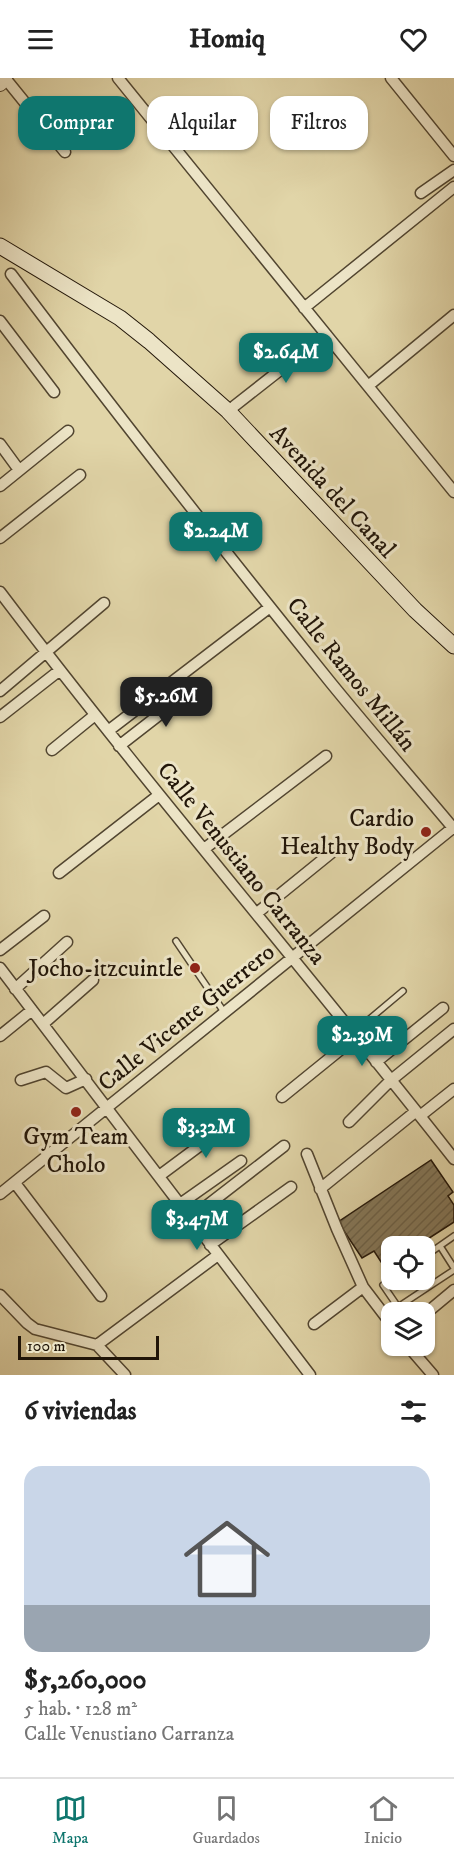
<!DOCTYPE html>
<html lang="es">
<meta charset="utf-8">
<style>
:root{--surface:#fff;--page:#f2f2f2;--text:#222;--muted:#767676;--line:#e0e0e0;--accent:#0f766e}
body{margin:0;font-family:"IM FELL DW Pica",serif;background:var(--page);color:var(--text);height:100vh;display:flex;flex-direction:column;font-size:22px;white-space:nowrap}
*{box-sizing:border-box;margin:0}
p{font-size:20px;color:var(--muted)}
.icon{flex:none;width:33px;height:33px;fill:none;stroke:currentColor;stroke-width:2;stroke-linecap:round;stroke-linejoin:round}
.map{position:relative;height:1297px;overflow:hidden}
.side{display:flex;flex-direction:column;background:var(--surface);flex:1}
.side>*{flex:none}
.banner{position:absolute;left:18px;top:18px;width:418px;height:54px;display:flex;gap:12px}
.controls{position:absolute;left:381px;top:1158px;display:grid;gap:12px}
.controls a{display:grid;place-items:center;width:54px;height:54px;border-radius:12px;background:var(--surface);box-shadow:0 2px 4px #0004;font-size:30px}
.scale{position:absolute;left:18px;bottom:15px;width:141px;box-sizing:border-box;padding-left:6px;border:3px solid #211508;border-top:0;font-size:16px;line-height:21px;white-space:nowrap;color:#211508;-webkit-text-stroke:4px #ece4c6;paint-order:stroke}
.price{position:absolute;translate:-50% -51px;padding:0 14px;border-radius:12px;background:var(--accent);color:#fff;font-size:20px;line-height:39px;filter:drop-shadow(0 2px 3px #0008)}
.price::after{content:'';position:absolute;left:50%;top:36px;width:18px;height:14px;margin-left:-9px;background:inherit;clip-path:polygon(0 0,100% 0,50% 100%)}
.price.selected{background:#222;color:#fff}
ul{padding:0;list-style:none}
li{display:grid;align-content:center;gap:12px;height:318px;padding:0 24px}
li span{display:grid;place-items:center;height:186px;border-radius:18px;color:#555}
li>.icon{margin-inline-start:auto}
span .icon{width:108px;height:108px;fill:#fffc;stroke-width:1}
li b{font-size:26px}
h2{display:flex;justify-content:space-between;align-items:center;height:72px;padding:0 24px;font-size:26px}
.pill{padding:0 21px;border-radius:18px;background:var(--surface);box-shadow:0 2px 4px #0004;font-size:21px;line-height:54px}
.pill.selected{background:var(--accent);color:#fff}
header{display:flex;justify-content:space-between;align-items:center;height:78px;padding:0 24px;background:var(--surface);font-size:27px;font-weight:800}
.tabs{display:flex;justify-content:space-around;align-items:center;height:84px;border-top:2px solid var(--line);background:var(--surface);font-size:16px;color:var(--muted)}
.tabs a{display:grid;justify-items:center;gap:3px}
.tabs .selected{color:var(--accent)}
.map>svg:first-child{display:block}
.building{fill:url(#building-hatch);stroke:#211508;stroke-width:1.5}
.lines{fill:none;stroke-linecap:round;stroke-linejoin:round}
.service-casing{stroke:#514530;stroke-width:8}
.minor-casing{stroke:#514530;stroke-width:13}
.tertiary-casing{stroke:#514530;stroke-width:16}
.secondary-casing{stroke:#211508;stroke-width:17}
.service{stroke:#ece4c6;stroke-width:5}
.minor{stroke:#ece4c6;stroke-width:10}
.tertiary{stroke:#ece4c6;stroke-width:14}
.secondary{stroke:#ece4c6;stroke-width:15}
.poi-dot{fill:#8f2418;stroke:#ece4c6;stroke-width:2}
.labels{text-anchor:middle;stroke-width:6;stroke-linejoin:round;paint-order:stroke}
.street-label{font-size:24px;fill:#211508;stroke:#ece4c6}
.poi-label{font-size:24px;fill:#211508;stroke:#ece4c6;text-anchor:end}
</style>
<header><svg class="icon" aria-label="menu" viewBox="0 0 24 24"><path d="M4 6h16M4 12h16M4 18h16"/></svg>Homiq<svg class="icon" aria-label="heart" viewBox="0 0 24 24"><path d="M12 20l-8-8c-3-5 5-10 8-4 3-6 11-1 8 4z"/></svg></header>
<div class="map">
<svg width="454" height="1297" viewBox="0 0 454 1297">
<defs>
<pattern id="building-hatch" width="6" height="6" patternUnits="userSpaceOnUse" patternTransform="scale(1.5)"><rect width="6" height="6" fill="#85795b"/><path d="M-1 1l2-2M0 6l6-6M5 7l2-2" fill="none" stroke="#6c6249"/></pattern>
</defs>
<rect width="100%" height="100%" fill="#e1d5a8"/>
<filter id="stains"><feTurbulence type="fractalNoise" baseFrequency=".00333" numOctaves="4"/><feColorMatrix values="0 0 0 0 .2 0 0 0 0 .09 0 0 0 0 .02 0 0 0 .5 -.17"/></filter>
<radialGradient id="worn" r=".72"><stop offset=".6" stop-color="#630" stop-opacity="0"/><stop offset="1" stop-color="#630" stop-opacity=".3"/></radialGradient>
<!-- building -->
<path class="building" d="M431 1082 453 1114 448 1118 454 1127V1144L417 1168H392V1186L385 1190 374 1173 362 1180 338 1144Z"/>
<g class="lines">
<!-- service casing -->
<g class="service-casing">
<path id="service" d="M176 863 224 934
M353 955 403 913
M440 1168 454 1190
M424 1179 454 1158
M392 1201 383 1207 398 1229 454 1192"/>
</g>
<!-- minor casing -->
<g class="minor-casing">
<path id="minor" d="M5 0 65 74
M118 0 454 414
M391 0 454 78
M421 115 454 92
M11 196C115 334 222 470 331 605 371 654 413 702 454 751
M304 230 454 109
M0 243 54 314
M368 308 454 237
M228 333 326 256
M0 366 19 392
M0 408 68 353
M0 460 80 397
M0 514C146 707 305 891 454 1081
M0 613 104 525
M0 639 60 592
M108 653 270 529
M119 668 195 609
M52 672 95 637
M204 771 326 678
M59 795 159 717
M257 835 331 775
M0 872 44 838
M0 890 310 1297
M15 911 67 864
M43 946 93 902
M0 958 32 932
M376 984 443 930
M21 1002 46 994 66 1010 86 1001
M282 1019 356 959
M420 1038 454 1011
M349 1044 390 1003 454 951
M307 1076 337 1151 363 1209 392 1247
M159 1098 237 1040
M15 1105 101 1218
M320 1111 415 1034
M0 1116 454 749
M180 1126 241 1083
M191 1140 284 1068
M210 1167 291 1109
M0 1217 27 1245 35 1251 97 1267 125 1297
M424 1237 454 1212
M314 1246 363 1209
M97 1267 218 1177
M408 1268 433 1297"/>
</g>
<!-- tertiary casing -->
<g class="tertiary-casing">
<path id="tertiary" d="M0 6 5 0"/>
</g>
<!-- secondary casing -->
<g class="secondary-casing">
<path id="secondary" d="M0 168 120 240 149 263 228 333 415 532 454 568"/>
</g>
<!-- service -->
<use href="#service" class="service"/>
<!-- minor -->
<use href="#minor" class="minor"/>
<!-- tertiary -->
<use href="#tertiary" class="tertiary"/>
<!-- secondary -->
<use href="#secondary" class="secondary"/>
</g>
<!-- markers -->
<g class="poi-dot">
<circle cx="426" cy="754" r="6"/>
<circle cx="195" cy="890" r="6"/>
<circle cx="76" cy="1034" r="6"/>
</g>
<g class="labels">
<!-- street labels -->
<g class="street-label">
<text transform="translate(333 413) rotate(47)" y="8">Avenida del Canal</text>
<text transform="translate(352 596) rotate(51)" y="8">Calle Ramos Millán</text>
<text transform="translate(242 785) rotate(51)" y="8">Calle Venustiano Carranza</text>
<text transform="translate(186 939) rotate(-39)" y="8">Calle Vicente Guerrero</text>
</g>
<!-- poi labels -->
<g class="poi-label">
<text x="414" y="748">Cardio<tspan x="414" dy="28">Healthy Body</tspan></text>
<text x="183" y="898">Jocho-itzcuintle</text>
<text x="76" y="1066" text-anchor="middle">Gym Team<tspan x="76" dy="28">Cholo</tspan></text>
</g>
</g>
<rect width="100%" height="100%" filter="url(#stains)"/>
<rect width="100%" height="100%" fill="url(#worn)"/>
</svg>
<div class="controls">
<a><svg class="icon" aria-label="locate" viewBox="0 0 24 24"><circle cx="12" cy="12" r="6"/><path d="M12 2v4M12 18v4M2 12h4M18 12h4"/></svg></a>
<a><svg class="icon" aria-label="layers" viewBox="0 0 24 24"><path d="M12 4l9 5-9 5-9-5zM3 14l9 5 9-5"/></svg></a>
</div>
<div class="scale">100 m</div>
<b class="price" style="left:286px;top:306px">$2.64M</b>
<b class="price" style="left:216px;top:485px">$2.24M</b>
<b class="price selected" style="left:166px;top:650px">$5.26M</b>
<b class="price" style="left:362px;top:989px">$2.39M</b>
<b class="price" style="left:206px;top:1081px">$3.32M</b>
<b class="price" style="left:197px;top:1173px">$3.47M</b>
<div class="banner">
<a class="pill selected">Comprar</a>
<a class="pill">Alquilar</a>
<a class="pill">Filtros</a>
</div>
</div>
<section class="side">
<h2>6 viviendas<svg class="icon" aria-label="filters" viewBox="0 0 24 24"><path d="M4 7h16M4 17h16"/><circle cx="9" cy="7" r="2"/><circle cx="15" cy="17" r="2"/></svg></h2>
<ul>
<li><span style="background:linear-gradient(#c9d6e8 75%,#9aa5b1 0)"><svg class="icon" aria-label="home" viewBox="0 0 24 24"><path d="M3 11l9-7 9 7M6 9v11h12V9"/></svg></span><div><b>$5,260,000</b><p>5 hab. · 128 m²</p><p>Calle Venustiano Carranza</p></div></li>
</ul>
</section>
<nav class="tabs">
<a class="selected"><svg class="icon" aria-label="map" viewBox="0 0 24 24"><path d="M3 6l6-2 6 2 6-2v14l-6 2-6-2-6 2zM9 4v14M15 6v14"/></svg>Mapa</a>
<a><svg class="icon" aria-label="saved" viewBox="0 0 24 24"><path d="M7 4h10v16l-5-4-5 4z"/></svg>Guardados</a>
<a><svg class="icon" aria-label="home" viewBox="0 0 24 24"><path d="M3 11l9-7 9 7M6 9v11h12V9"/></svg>Inicio</a>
</nav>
